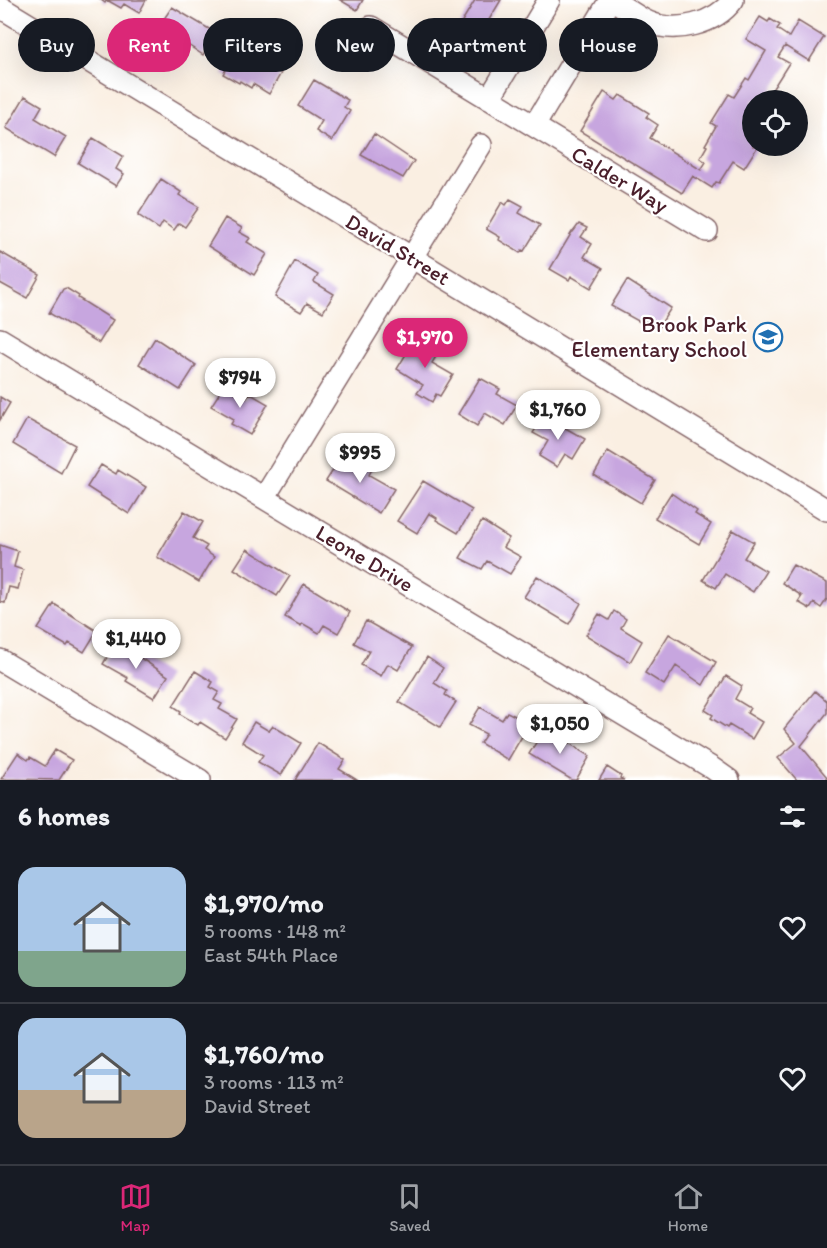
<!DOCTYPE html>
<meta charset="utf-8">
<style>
:root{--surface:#171b24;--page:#20242c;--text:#f1f3f6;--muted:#9ea1a6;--line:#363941;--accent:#db2777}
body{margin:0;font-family:Itim,sans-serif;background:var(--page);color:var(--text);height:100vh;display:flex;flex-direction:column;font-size:22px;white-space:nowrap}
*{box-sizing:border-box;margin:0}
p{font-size:20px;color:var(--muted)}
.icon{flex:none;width:33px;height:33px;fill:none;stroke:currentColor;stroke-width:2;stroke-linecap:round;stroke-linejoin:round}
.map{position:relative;height:780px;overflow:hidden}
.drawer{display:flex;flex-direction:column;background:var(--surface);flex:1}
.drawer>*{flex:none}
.banner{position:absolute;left:18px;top:18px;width:792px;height:54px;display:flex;gap:12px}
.tools{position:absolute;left:742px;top:90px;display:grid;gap:12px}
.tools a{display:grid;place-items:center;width:66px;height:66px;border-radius:50%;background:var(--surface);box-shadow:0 6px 24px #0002;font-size:30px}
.price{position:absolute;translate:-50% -51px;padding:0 14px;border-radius:21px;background:#fff;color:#222;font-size:20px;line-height:39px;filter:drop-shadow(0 2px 3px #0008)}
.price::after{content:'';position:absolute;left:50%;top:36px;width:18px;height:14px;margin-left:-9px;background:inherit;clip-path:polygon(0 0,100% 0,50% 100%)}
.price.on{background:var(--accent);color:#fff}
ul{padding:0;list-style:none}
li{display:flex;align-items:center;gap:18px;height:150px;padding:0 18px}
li+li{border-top:2px solid var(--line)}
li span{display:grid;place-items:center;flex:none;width:168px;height:120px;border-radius:18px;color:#555}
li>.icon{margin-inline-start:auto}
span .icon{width:72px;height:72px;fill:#fffc;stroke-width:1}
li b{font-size:26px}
h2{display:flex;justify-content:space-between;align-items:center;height:72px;padding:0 18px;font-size:26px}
.pill{padding:0 21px;border-radius:27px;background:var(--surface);box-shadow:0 6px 24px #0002;font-size:21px;line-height:54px}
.pill.on{background:var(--accent);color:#fff}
.menu{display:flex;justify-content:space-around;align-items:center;height:84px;border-top:2px solid var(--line);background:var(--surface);font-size:16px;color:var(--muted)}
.menu a{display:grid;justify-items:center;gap:3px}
.menu .on{color:var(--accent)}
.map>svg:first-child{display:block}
.building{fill:#c7a6df}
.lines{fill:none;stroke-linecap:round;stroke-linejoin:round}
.minor-casing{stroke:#88686b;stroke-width:24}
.minor{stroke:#fff;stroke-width:21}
.labels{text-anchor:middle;stroke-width:4.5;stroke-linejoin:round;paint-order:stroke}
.street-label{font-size:22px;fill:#4a1f2b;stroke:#fff}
.poi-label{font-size:22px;fill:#4a1f2b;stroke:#fff;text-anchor:end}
</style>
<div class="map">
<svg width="827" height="780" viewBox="0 0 827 780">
<rect width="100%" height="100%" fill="#fff"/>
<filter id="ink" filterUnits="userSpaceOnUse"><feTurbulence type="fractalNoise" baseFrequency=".0167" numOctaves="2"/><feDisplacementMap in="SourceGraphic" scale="12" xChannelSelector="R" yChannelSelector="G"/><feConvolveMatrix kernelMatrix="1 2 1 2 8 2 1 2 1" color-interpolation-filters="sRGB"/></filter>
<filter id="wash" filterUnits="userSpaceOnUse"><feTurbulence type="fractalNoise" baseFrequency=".008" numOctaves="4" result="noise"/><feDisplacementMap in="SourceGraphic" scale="24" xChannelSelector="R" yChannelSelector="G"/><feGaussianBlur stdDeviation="1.35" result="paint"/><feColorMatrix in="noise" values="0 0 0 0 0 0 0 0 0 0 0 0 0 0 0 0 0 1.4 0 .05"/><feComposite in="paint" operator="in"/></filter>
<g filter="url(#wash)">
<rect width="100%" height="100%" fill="#faefe2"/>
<g id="blocks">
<!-- building -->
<path class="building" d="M101 0H146L139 13 124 4 121 8 107 0 105 3Z
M340 0H363L357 10Z
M475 0H501L472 48 453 36Z
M172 7 216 33 203 55 188 45 186 49 155 32Z
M760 17 768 22 770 19 780 25 777 29 789 37 798 21 824 37 809 61 785 46 778 57 789 63 770 93 782 100H753V146H758L744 168 733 161 719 183 716 182 712 188 693 176 682 193 580 131 604 92 616 100 620 95 649 113 646 117 658 125 650 138 701 170 706 162 700 158 707 146 705 145 716 126 711 123 729 94 734 97 746 78 749 80 766 51 746 39Z
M250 46 263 54 260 60 281 73 269 94 253 84 251 88 240 81 239 83 223 74 239 47 247 52Z
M314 80 348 100 344 107 350 111 332 141 316 131 322 121 298 106Z
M25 96 42 106 35 118 66 137 54 157 6 128Z
M374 134 414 161 403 178 361 155Z
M93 138 123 156 116 169 124 174 116 186 78 163Z
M161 179 181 192 179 195 199 207 185 227 179 223 174 230 163 222 159 229 138 215Z
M510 199 523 206 519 213 540 225 524 251 522 250 520 253 499 240 500 237 486 229 502 202 506 205Z
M225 218 242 228 239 232 250 238 247 242 267 254 254 275 208 246Z
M579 224 587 228 581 237 592 244 584 257 603 268 591 288 571 276 569 280 550 269 572 232H573Z
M0 252 40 275 27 298 0 283Z
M295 261 318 275 314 282 334 294 323 312 307 303 301 312 275 297Z
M627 280 671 308 658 328 642 318 640 322 611 306Z
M66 288 79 296 78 298 113 320 99 343 49 313 63 289Z
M417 336 440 350 432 363 453 375 440 396 436 394 432 402 417 393 423 385 397 369Z
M155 338 196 365 180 390 139 364Z
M480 378 500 389 497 394 517 405 505 425 485 413 477 426 458 414Z
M224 386 246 399 249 393 268 404 250 435 231 424 234 419 211 406Z
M0 397 10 403 0 420Z
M544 416 585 439 573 459 565 454 557 467 539 456 548 441 533 433Z
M27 419 75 445 61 473 13 444Z
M608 451 655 480 641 503 594 475Z
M341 458 356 467 361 460 373 467 369 475 394 489 379 513 326 481Z
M101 465 116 474 118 470 146 487 129 514 87 487Z
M423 481 472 510 458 533 436 520 437 518 429 513 417 533 397 521Z
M671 493 697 511 695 514 711 524 699 544 655 518Z
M184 511 203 522 193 538 207 546 204 550 214 557 199 582 157 557Z
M482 521 509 538 503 547 521 557 510 574 487 561 482 569 460 558Z
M733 530 754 542 744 558 766 571 753 592 725 574 716 588 703 580Z
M0 545 18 551 14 567 23 570 18 589 9 587 5 603 0 602Z
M247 549 290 576 277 596 234 569Z
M793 565 827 583V599L821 608 814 603 810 609 798 602 802 596 782 583Z
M537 576 581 603 569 624 524 597Z
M304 584 350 612 338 633 324 625 319 633 302 623 301 626 285 617Z
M54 604 97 631 84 652 69 643 67 646 38 629Z
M614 611 626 619 621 628 642 641 630 662 586 635 599 614 609 620Z
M366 621 412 647 398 670 388 664 381 676 361 665 369 651 354 643Z
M669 634 716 662 703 685 676 666 664 685 645 673Z
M116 642 168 676 154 698 126 681 128 678 103 664Z
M427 657 443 668 434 683 447 691 445 695 456 702 440 727 399 702Z
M195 671 213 682 210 687 219 692 214 700 222 704 219 709 237 719 225 738 200 722 198 725 180 714 181 711 173 706Z
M726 676 742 686 735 699 750 708 747 713 762 722 752 739 729 725 727 728 711 718 713 715 705 710Z
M815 691 827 701V713L801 746 827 777V780H797L778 758 796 743 784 729Z
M480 707 502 720 507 712 530 723 508 760 480 743 486 734 469 725Z
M254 722 269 731 273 726 301 743 281 775 258 762 263 755 242 742Z
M545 728 590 756 576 780H572L529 754Z
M318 743 345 760 339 769 357 780H295Z
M55 750 72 760 59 780 1 779 18 753 28 760 30 757 45 766Z
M607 767 621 776 620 778 624 780H599Z"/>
</g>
</g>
<g filter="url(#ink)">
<use href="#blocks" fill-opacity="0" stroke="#88686b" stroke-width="1.5"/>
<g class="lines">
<!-- minor casing -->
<g class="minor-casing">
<path id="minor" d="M613 0C624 7 636 16 648 22 676 34 715 24 733 0
M0 7 827 510
M371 27 707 231
M489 99 549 0
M534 126 610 0
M0 339 712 768 729 780
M264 498 481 145
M0 660 200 780"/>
</g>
<!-- minor -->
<use href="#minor" class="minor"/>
</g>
</g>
<!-- icons -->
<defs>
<g id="school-ring" transform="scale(1.5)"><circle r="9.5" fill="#fff" stroke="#1f6fb2" stroke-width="1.5"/><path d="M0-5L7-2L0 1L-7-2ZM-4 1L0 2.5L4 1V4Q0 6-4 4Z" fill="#1f6fb2"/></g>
</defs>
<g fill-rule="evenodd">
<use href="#school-ring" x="768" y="337"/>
</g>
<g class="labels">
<!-- street labels -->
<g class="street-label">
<text transform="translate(620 179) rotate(31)" y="8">Calder Way</text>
<text transform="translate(398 249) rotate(31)" y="8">David Street</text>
<text transform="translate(365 558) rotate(31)" y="8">Leone Drive</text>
</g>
<!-- poi labels -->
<g class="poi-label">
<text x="747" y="332">Brook Park<tspan x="747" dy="25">Elementary School</tspan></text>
</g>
</g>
</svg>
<div class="tools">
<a><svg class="icon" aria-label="locate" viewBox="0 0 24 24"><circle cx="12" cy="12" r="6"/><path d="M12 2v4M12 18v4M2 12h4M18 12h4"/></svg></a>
</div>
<b class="price on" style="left:425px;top:369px">$1,970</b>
<b class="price" style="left:240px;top:409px">$794</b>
<b class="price" style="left:558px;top:441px">$1,760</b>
<b class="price" style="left:360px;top:484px">$995</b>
<b class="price" style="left:136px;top:670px">$1,440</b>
<b class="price" style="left:560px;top:755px">$1,050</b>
<div class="banner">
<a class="pill">Buy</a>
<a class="pill on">Rent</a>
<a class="pill">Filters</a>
<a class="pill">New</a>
<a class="pill">Apartment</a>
<a class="pill">House</a>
</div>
</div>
<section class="drawer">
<h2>6 homes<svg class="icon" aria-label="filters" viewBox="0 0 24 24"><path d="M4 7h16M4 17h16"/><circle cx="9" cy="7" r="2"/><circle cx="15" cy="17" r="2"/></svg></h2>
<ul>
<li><span style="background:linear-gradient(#a9c7e8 70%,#7fa58c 0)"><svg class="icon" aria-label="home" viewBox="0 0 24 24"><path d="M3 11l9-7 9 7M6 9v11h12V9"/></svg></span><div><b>$1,970/mo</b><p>5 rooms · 148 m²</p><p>East 54th Place</p></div><svg class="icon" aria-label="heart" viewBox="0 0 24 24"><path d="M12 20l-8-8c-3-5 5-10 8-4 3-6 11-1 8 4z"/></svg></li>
<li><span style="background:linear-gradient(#a9c7e8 60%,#b9a48a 0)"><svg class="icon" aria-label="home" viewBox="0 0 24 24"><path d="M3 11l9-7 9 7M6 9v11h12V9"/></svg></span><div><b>$1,760/mo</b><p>3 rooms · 113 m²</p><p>David Street</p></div><svg class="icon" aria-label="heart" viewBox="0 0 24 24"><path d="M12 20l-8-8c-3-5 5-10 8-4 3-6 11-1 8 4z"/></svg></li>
</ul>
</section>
<nav class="menu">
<a class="on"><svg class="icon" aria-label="map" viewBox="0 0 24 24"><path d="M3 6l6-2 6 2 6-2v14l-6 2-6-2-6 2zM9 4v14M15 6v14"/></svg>Map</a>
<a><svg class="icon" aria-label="saved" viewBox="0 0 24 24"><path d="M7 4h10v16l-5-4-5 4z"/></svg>Saved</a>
<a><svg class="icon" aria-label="home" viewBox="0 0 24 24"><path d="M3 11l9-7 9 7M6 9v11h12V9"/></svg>Home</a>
</nav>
